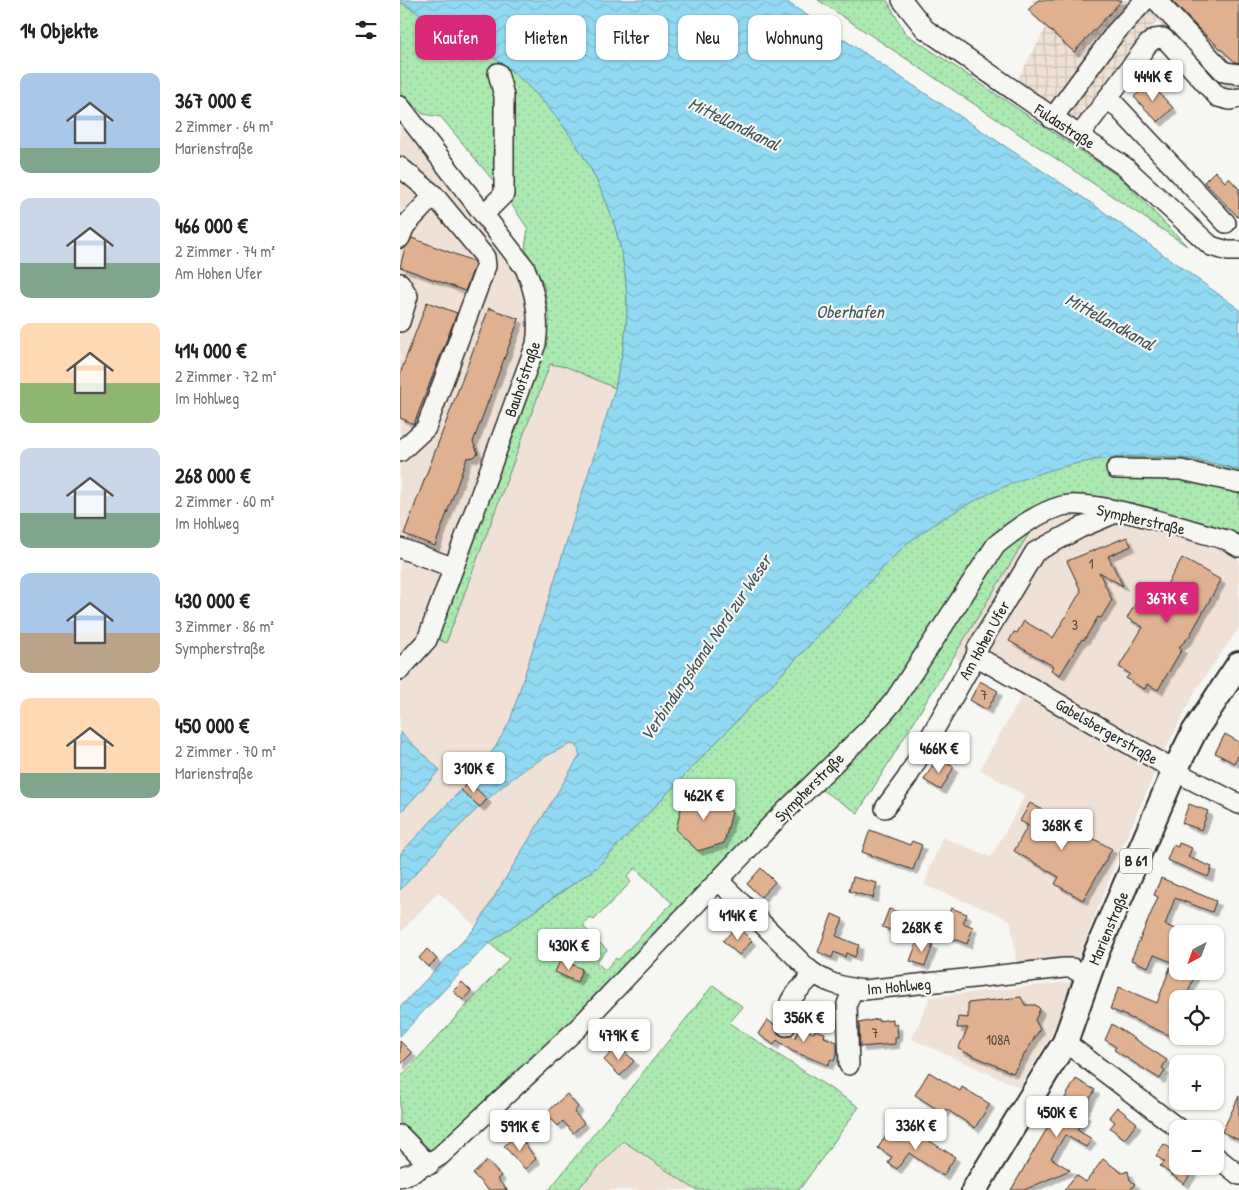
<!DOCTYPE html>
<html lang="de">
<meta charset="utf-8">
<style>
:root{--surface:#fff;--page:#f6f6f6;--text:#222;--muted:#767676;--accent:#db2777}
body{margin:0;font-family:"Patrick Hand",sans-serif;background:var(--page);color:var(--text);height:100vh;display:flex;flex-direction:column;font-size:19px;white-space:nowrap}
*{box-sizing:border-box;margin:0}
p{font-size:16px;color:var(--muted)}
.icon{flex:none;width:28px;height:28px;fill:none;stroke:currentColor;stroke-width:2;stroke-linecap:round;stroke-linejoin:round}
.map{position:relative;flex:1;overflow:hidden}
.drawer{display:flex;flex-direction:column;background:var(--surface);width:400px}
.drawer>*{flex:none}
.top-card{position:absolute;left:15px;top:15px;width:475px;height:45px;display:flex;gap:10px}
.needle{width:32px;rotate:221deg}
.tools{position:absolute;left:769px;top:925px;display:grid;gap:10px}
.tools a{display:grid;place-items:center;width:55px;height:55px;border-radius:10px;background:var(--surface);box-shadow:0 1px 4px #0004;font-size:25px}
.price{position:absolute;translate:-50% -42px;padding:0 11px;border-radius:5px;background:#fff;color:#222;font-size:16px;line-height:32px;filter:drop-shadow(0 1px 2px #0008)}
.price::after{content:'';position:absolute;left:50%;top:30px;width:15px;height:11px;margin-left:-8px;background:inherit;clip-path:polygon(0 0,100% 0,50% 100%)}
.price.selected{background:var(--accent);color:#fff}
ul{padding:0;list-style:none}
li{display:flex;align-items:center;gap:15px;height:125px;padding:0 20px}
li span{display:grid;place-items:center;flex:none;width:140px;height:100px;border-radius:10px;color:#555}
li>.icon{margin-inline-start:auto}
span .icon{width:60px;height:60px;fill:#fffc;stroke-width:1}
li b{font-size:21px}
h2{display:flex;justify-content:space-between;align-items:center;height:60px;padding:0 20px;font-size:21px}
.chip{padding:0 18px;border-radius:10px;background:var(--surface);box-shadow:0 1px 4px #0004;font-size:18px;line-height:45px}
.chip.selected{background:var(--accent);color:#fff}
main{display:flex;flex:1;min-height:0}
.map>svg:first-child{display:block}
.built{fill:#efe1d5}
.industrial{fill:url(#industrial-grid)}
.grass{fill:url(#grass-dots);stroke:#6b8a6e;fill-rule:evenodd}
.water{fill:url(#water-waves);stroke:#6994a3}
.building{fill:#dfb190;stroke:#2b2b2b;filter:url(#shadow)}
.lines{fill:none;stroke-linecap:round;stroke-linejoin:round}
.minor-casing{stroke:#2b2b2b;stroke-width:22}
.major-casing{stroke:#2b2b2b;stroke-width:28}
.minor{stroke:#f6f6f2;stroke-width:19}
.major{stroke:#f6f6f2;stroke-width:24}
.labels{text-anchor:middle;stroke-width:4.5;stroke-linejoin:round;paint-order:stroke}
.number-label{font-size:14px;fill:#584c44}
.shield{fill:#f6f6f2;stroke:#686867;stroke-width:1}
.shield-label{font-size:15px;font-weight:bold;fill:#2b2b2b}
.street-label{font-size:16px;fill:#2b2b2b;stroke:#f6f6f2}
.water-label{font-size:18px;font-style:italic;fill:#45575d;stroke:#f6f6f2}
</style>
<main>
<section class="drawer">
<h2>14 Objekte<svg class="icon" aria-label="filters" viewBox="0 0 24 24"><path d="M4 7h16M4 17h16"/><circle cx="9" cy="7" r="2"/><circle cx="15" cy="17" r="2"/></svg></h2>
<ul>
<li><span style="background:linear-gradient(#a9c7e8 75%,#7fa58c 0)"><svg class="icon" aria-label="home" viewBox="0 0 24 24"><path d="M3 11l9-7 9 7M6 9v11h12V9"/></svg></span><div><b>367 000 €</b><p>2 Zimmer · 64 m²</p><p>Marienstraße</p></div></li>
<li><span style="background:linear-gradient(#c9d6e8 65%,#7fa58c 0)"><svg class="icon" aria-label="home" viewBox="0 0 24 24"><path d="M3 11l9-7 9 7M6 9v11h12V9"/></svg></span><div><b>466 000 €</b><p>2 Zimmer · 74 m²</p><p>Am Hohen Ufer</p></div></li>
<li><span style="background:linear-gradient(#ffd9b3 60%,#8fb573 0)"><svg class="icon" aria-label="home" viewBox="0 0 24 24"><path d="M3 11l9-7 9 7M6 9v11h12V9"/></svg></span><div><b>414 000 €</b><p>2 Zimmer · 72 m²</p><p>Im Hohlweg</p></div></li>
<li><span style="background:linear-gradient(#c9d6e8 65%,#7fa58c 0)"><svg class="icon" aria-label="home" viewBox="0 0 24 24"><path d="M3 11l9-7 9 7M6 9v11h12V9"/></svg></span><div><b>268 000 €</b><p>2 Zimmer · 60 m²</p><p>Im Hohlweg</p></div></li>
<li><span style="background:linear-gradient(#a9c7e8 60%,#b9a48a 0)"><svg class="icon" aria-label="home" viewBox="0 0 24 24"><path d="M3 11l9-7 9 7M6 9v11h12V9"/></svg></span><div><b>430 000 €</b><p>3 Zimmer · 86 m²</p><p>Sympherstraße</p></div></li>
<li><span style="background:linear-gradient(#ffd9b3 75%,#7fa58c 0)"><svg class="icon" aria-label="home" viewBox="0 0 24 24"><path d="M3 11l9-7 9 7M6 9v11h12V9"/></svg></span><div><b>450 000 €</b><p>2 Zimmer · 70 m²</p><p>Marienstraße</p></div></li>
</ul>
</section>
<div class="map">
<svg width="839" height="1190" viewBox="0 0 839 1190">
<defs>
<pattern id="industrial-grid" width="8" height="8" patternUnits="userSpaceOnUse" patternTransform="scale(1.25)"><rect width="8" height="8" fill="#efe1d5"/><path d="M0 4h8M4 0v8" fill="none" stroke="#cdc1b7"/></pattern>
<pattern id="grass-dots" width="8" height="8" patternUnits="userSpaceOnUse" patternTransform="scale(1.25)"><rect width="8" height="8" fill="#abe9b0"/><path d="M2 2h.1M6 6h.1" fill="none" stroke="#93c898" stroke-width="1.8" stroke-linecap="round"/></pattern>
<pattern id="water-waves" width="16" height="10" patternUnits="userSpaceOnUse" patternTransform="scale(1.25)"><rect width="16" height="10" fill="#92daf3"/><path d="M0 5q4-4 8 0t8 0" fill="none" stroke="#7ebbd0"/></pattern>
<filter id="shadow"><feDropShadow dx="4.5" dy="4.5" stdDeviation="0" flood-color="#0004"/></filter>
</defs>
<rect width="100%" height="100%" fill="#f6f6f2"/>
<filter id="ink" filterUnits="userSpaceOnUse"><feTurbulence type="fractalNoise" baseFrequency=".02" numOctaves="2"/><feDisplacementMap in="SourceGraphic" scale="10" xChannelSelector="R" yChannelSelector="G"/><feConvolveMatrix kernelMatrix="1 2 1 2 8 2 1 2 1" color-interpolation-filters="sRGB"/></filter>
<g filter="url(#ink)">
<!-- built -->
<path class="built" d="M0 119 121 271 132 303 128 344 25 633 46 642 150 364 167 367 215 388 110 721 88 760 65 786 83 803 118 772 161 748 171 744 177 746 180 752 179 759 76 927 38 892 0 933Z
M672 498 839 535V628L797 688 764 752 722 847 676 964 617 968 611 921 593 912 524 885 542 837 591 857 625 796 580 769 623 694 553 656 650 499Z
M671 982 654 1031 619 1087 512 1039 530 997Z
M223 1141 296 1190H177Z"/>
<!-- industrial -->
<path class="industrial" d="M630 0H839V92L830 94 820 88 757 21 675 125 616 82 651 19Z"/>
<!-- grass -->
<path class="grass" d="M418 0H487L505 33 721 178 787 246Z
M0 2C41 27 89 49 124 82 192 146 237 242 225 337 223 354 218 371 215 388L167 367 150 364 46 643 38 639 128 389 145 321 150 322 144 285 125 248 128 229 110 202 112 140 104 87 88 73 96 89 100 189 41 117 23 114 0 93Z
M711 457 780 458 839 470V535L672 498 650 499 458 813 417 787C338 874 258 960 175 1044 131 1089 81 1128 37 1174L0 1136V1078L109 959 89 943 197 867 505 545C548 512 595 485 647 470 668 464 690 461 711 457ZM235 868 272 903 218 960 216 958 205 970 196 962 207 950 183 926 191 918 194 920 231 882 227 877Z
M313 985 343 1007 329 1023 459 1107 399 1190H296L223 1141 177 1190H149Z"/>
<!-- water -->
<path class="water" d="M0 0H384L697 207 839 309V470C721 433 600 473 505 545L197 867 89 943 0 1036V1007L76 927 180 755 177 746 171 744C98 775 53 835 0 890V854L76 774 96 746 110 721 215 389C218 371 223 354 225 337 237 242 192 146 124 82 89 49 41 27 0 2Z
M0 732 40 770 0 813Z"/>
<!-- building -->
<path class="building" d="M638 0H722L674 52 628 10Z
M771 0H839V63L835 62 798 28Z
M749 82 773 108 758 122 734 97Z
M815 171 825 182 829 178 839 189V218L804 182Z
M12 238 73 261 75 265 65 291 0 267 5 248Z
M27 302 57 313 14 424 0 418V374Z
M89 308 119 319 73 442 78 453 74 457 67 458 35 546 4 534Z
M727 537 731 546 708 556 723 586 699 572 712 600 701 618 698 617 684 640 682 639 660 675 651 670 653 666 609 641 614 632 617 633 624 621 653 638 681 591 667 561Z
M782 558 821 580 789 637 779 647 782 649 758 690 747 684 745 689 740 687 726 678 730 674 719 667 743 627 727 618 742 593 757 602Z
M580 681 598 691 587 710 570 700Z
M825 734 839 742V754L834 763 815 753Z
M537 758 554 767 541 790 524 780Z
M69 782 87 799 80 807 61 790Z
M309 791 332 812 324 843 298 851 276 830 283 800Z
M630 803 712 849 683 900 655 884 659 877 614 851 628 825 620 821Z
M789 804 808 811 801 830 782 823Z
M470 830 510 845 512 841 522 845 513 870 462 852Z
M779 843 792 848 788 857 812 867 808 877 767 860 773 845 778 847Z
M361 868 375 882 361 897 347 884Z
M453 877 477 883 473 898 449 891Z
M761 878 816 901 812 912 775 898 765 925 776 929 774 935 778 936V971H796L786 999H778V1039L710 1009 719 987 757 1003 772 962 754 955 748 967 731 960 758 897 754 895Z
M551 908 567 914 563 923 573 927 567 944 546 936 551 924 546 922Z
M489 909 504 914 496 932 482 927Z
M432 914 443 919 436 936 459 945 455 957 446 953 445 957 434 952 432 958 418 952Z
M337 926 352 941 339 955 323 941Z
M518 940 533 945 525 966 510 961Z
M27 949 37 959 28 967 19 958Z
M161 959 182 969 177 982 155 972Z
M62 982 71 991 63 1000 53 991Z
M621 997 625 1005H636L640 1009 635 1020 640 1029 613 1073 558 1049 568 1028H557L558 1017 568 1018V1003Z
M478 1019V1021L493 1019V1025H497L498 1037H495V1044L460 1047 459 1023Z
M367 1020 375 1025 377 1032 382 1036H391L395 1038 400 1028 414 1033 415 1030 425 1033 424 1037 437 1042V1053L434 1061 431 1059 428 1065 392 1051 377 1040 374 1045 358 1034Z
M712 1024 767 1060 762 1068 765 1070 760 1079 714 1050 716 1047 705 1040Z
M0 1041 12 1053 0 1065Z
M218 1045 234 1061 220 1076 204 1060Z
M529 1072 560 1091 562 1087 590 1104 575 1128 546 1109 543 1113 515 1095Z
M676 1079 695 1090 682 1112 686 1114 677 1130 692 1139 686 1147 665 1135 651 1158 670 1170 624 1190H611Z
M167 1094 178 1107 174 1112 184 1123 173 1133 163 1121 158 1126 146 1113Z
M839 1096V1140L822 1132Z
M717 1107 737 1123 725 1139 710 1128 715 1122 709 1117Z
M490 1129 504 1139 507 1133 511 1136 514 1131 555 1157 543 1176 509 1153 497 1169 488 1163 492 1157 478 1148Z
M118 1134 136 1159 125 1169 104 1146Z
M764 1144 778 1154V1166H797L784 1184 760 1166 765 1162 756 1156Z
M703 1159 722 1173 728 1171 730 1180 735 1184 730 1190H664L676 1175 686 1182Z
M87 1161 101 1176 97 1179 107 1190H88L73 1174Z"/>
<g class="lines">
<!-- minor casing -->
<g class="minor-casing">
<path id="minor" d="M502 0 525 29 725 167 811 246 828 251H839
M756 0 824 72 839 74
M708 97 826 223
M0 106 125 268C136 293 140 317 136 344L27 640 0 670
M652 119 715 33 745 0
M680 135 748 44 754 39 763 38 769 43 818 97 830 100 839 98
M0 167 34 195 85 257 86 266 26 428 0 452
M84 214 104 194V96L98 73
M0 238 5 226 34 195
M0 283 8 296 0 322
M716 469 781 470 839 483
M0 548 52 567
M576 656 788 778 839 804
M485 808 507 778 576 656 577 649 635 552 680 528 718 512
M319 881 407 968C425 983 441 987 464 990L664 968H672L687 977
M386 1026C391 1016 387 1011 390 1002 393 994 407 982 414 974
M665 1042 779 1129
M449 1065 447 1004 453 989
M0 1135 29 1165
M815 1156 839 1175
M0 1177 14 1172 40 1156 178 1028 372 824 476 722 494 701 596 545C616 529 637 513 662 506 693 498 792 531 827 540L839 547"/>
</g>
<!-- major casing -->
<g class="major-casing">
<path id="major" d="M574 1190 665 1042 697 951 775 770 794 732 839 664"/>
</g>
<!-- minor -->
<use href="#minor" class="minor"/>
<!-- major -->
<use href="#major" class="major"/>
</g>
</g>
<g class="labels">
<!-- number labels -->
<g class="number-label">
<text x="691" y="569">1</text>
<text x="675" y="630">3</text>
<text x="584" y="700">7</text>
<text x="475" y="1038">7</text>
<text x="598" y="1045">108A</text>
</g>
<!-- shield labels -->
<rect class="shield" x="720" y="848.5" width="32" height="25" rx="4"/>
<g class="shield-label">
<text x="736" y="866">B 61</text>
</g>
<!-- street labels -->
<g class="street-label">
<text transform="translate(665 126) rotate(33)" y="6">Fuldastraße</text>
<text transform="translate(122 379) rotate(-71)" y="6">Bauhofstraße</text>
<text transform="translate(741 519) rotate(13)" y="6">Sympherstraße</text>
<text transform="translate(584 640) rotate(-61)" y="6">Am Hohen Ufer</text>
<text transform="translate(707 731) rotate(30)" y="6">Gabelsbergerstraße</text>
<text transform="translate(409 787) rotate(-45)" y="6">Sympherstraße</text>
<text transform="translate(708 928) rotate(-67)" y="6">Marienstraße</text>
<text transform="translate(499 986) rotate(-5)" y="6">Im Hohlweg</text>
</g>
<!-- water labels -->
<g class="water-label">
<text transform="translate(334 124) rotate(26)" y="6">Mittellandkanal</text>
<text x="450" y="318">Oberhafen</text>
<text transform="translate(710 322) rotate(29)" y="6">Mittellandkanal</text>
<text transform="translate(306 648) rotate(-56)" y="6">Verbindungskanal Nord zur Weser</text>
</g>
</g>
</svg>
<div class="tools">
<a><svg class="needle" viewBox="-14 -14 28 28"><path d="M0-13l5 13h-10z" fill="#e53935"/><path d="M0 13l5-13h-10z" fill="#767676"/></svg></a>
<a><svg class="icon" aria-label="locate" viewBox="0 0 24 24"><circle cx="12" cy="12" r="6"/><path d="M12 2v4M12 18v4M2 12h4M18 12h4"/></svg></a>
<a>+</a>
<a>−</a>
</div>
<b class="price" style="left:753px;top:102px">444K €</b>
<b class="price selected" style="left:767px;top:624px">367K €</b>
<b class="price" style="left:539px;top:774px">466K €</b>
<b class="price" style="left:74px;top:794px">310K €</b>
<b class="price" style="left:304px;top:821px">462K €</b>
<b class="price" style="left:662px;top:851px">368K €</b>
<b class="price" style="left:338px;top:941px">414K €</b>
<b class="price" style="left:522px;top:953px">268K €</b>
<b class="price" style="left:169px;top:971px">430K €</b>
<b class="price" style="left:404px;top:1043px">356K €</b>
<b class="price" style="left:219px;top:1061px">479K €</b>
<b class="price" style="left:657px;top:1138px">450K €</b>
<b class="price" style="left:516px;top:1151px">336K €</b>
<b class="price" style="left:120px;top:1152px">591K €</b>
<div class="top-card">
<a class="chip selected">Kaufen</a>
<a class="chip">Mieten</a>
<a class="chip">Filter</a>
<a class="chip">Neu</a>
<a class="chip">Wohnung</a>
</div>
</div>
</main>
